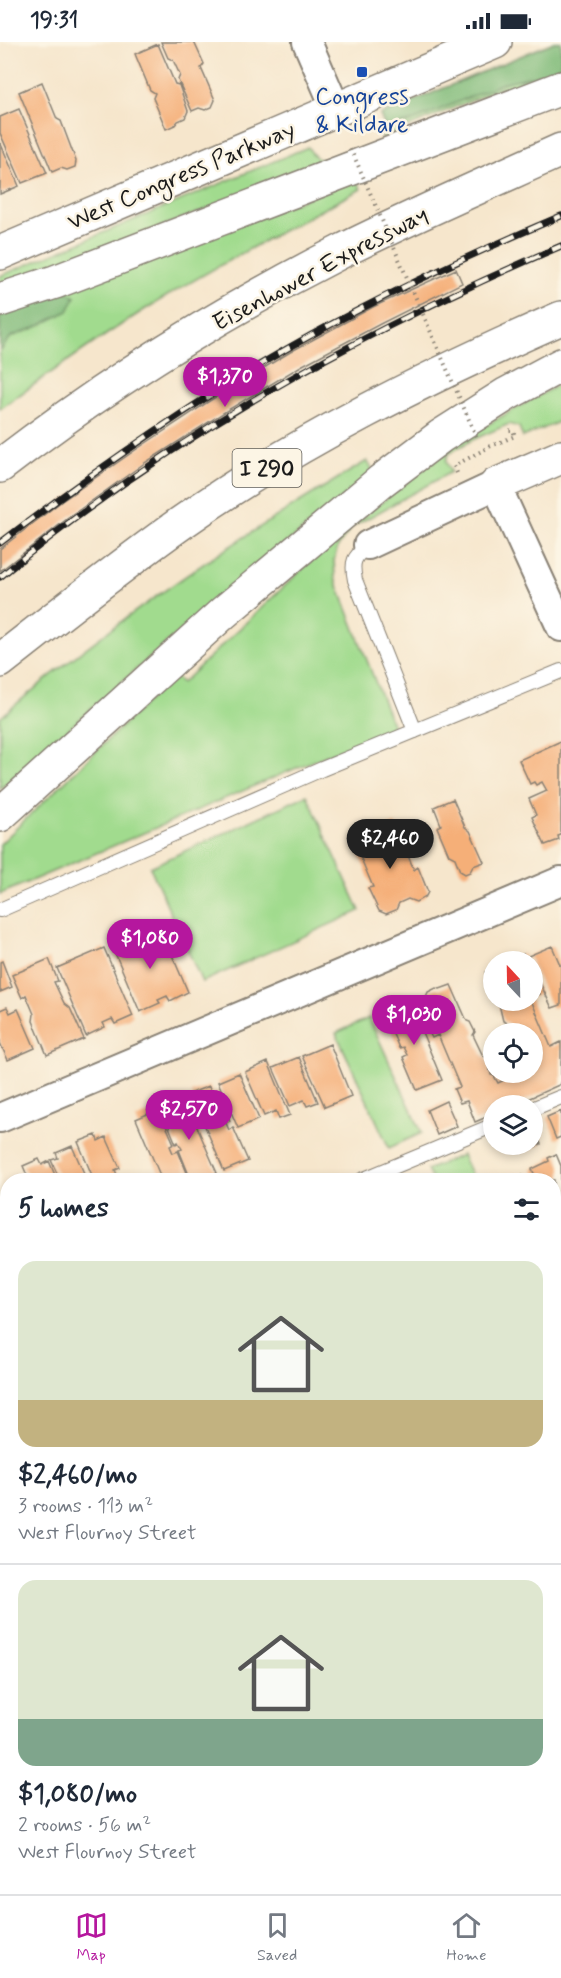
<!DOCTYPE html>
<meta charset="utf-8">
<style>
:root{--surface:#fff;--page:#f2f2f3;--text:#1f2937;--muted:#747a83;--line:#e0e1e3;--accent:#b5179e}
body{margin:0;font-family:Mynerve,sans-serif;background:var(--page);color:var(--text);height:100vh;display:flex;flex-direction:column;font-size:22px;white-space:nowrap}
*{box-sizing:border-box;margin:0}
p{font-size:20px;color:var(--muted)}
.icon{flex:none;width:33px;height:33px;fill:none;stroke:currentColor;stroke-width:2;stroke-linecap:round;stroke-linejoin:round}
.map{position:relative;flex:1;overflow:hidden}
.panel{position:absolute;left:0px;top:1131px;width:561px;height:722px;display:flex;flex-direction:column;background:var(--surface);border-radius:24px 24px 0 0;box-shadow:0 3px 9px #0003}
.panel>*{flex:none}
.needle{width:39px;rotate:338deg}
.fabs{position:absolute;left:483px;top:909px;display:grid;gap:12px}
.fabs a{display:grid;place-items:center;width:60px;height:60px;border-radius:50%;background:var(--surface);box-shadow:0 3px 9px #0003;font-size:30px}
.price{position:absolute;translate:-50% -51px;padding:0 14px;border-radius:21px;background:var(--accent);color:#fff;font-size:20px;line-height:39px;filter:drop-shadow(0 2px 3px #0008)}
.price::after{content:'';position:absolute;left:50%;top:36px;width:18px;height:14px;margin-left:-9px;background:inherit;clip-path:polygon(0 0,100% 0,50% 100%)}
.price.current{background:#222;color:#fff}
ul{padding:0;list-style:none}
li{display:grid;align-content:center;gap:12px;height:318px;padding:0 18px}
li+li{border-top:2px solid var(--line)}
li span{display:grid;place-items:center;height:186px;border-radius:18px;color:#555}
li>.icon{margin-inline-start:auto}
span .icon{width:108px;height:108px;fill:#fffc;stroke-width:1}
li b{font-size:26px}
h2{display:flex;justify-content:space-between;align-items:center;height:72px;padding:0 18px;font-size:26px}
.status{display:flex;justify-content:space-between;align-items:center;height:42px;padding:0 30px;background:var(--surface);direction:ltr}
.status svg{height:16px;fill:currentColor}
.menu{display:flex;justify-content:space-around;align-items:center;height:84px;border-top:2px solid var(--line);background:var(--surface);font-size:16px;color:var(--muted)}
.menu a{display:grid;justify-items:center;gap:3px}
.menu .current{color:var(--accent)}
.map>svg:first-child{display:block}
.green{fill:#a1db8e;stroke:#5e7c55;stroke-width:1.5}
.forest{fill:#80bb79;stroke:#4e6c4a;stroke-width:1.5}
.building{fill:#f5af78}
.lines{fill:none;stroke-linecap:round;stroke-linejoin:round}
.service-casing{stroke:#898174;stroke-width:16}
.minor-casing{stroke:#898174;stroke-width:32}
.tertiary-casing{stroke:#898174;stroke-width:36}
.motorway-casing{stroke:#898174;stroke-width:36}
.path{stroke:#898174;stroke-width:4;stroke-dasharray:1.5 4.5;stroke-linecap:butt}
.service{stroke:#fff;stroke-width:14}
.minor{stroke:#fff;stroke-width:28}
.tertiary{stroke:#fff;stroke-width:33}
.motorway{stroke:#fff;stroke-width:33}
.rail-casing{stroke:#1c1c1c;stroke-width:7}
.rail{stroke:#fcf5e5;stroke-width:4.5;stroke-dasharray:14;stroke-linecap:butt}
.path-bridge{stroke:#898174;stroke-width:4;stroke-dasharray:1.5 4.5;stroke-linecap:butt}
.transit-dot{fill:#1a4fb4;stroke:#fcf5e5;stroke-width:2}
.labels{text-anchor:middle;stroke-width:5;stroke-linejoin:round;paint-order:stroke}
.shield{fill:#fcf5e5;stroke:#5f5d58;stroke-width:1.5}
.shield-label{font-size:22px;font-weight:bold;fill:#1c1c1c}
.transit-label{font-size:24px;fill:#164399;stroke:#fcf5e5}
.street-label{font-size:24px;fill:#1c1c1c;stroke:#fcf5e5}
</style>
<div class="status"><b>19:31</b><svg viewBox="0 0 49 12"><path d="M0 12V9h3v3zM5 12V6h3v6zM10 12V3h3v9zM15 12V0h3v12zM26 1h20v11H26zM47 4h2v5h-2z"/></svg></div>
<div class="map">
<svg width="561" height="1852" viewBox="0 0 561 1852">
<rect width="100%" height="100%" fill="#fcf5e5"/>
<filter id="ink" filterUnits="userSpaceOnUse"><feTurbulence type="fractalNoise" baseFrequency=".0167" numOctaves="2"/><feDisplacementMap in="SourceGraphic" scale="12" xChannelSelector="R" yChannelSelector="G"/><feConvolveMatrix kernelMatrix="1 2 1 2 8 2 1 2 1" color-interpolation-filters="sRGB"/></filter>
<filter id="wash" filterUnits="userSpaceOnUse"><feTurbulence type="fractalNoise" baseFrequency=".008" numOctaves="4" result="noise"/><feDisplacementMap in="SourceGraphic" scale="24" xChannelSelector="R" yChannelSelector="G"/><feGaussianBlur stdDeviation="1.35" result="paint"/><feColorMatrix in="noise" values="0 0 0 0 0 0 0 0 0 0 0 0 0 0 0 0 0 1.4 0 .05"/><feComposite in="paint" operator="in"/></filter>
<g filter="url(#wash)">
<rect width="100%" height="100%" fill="#f6e6cc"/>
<!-- green -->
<path class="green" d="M554 0H561V32L508 52 503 45 382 96 381 93 385 90V85L380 73Z
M308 105C319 125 327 117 344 110L346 115 0 245V234Z
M356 137 361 147C287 186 214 225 144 268 95 299 47 333 0 367V274Z
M561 341V379L523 395 519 385 509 382 470 399 448 412 446 420 451 430 352 485 338 504 334 518 335 536 393 685 0 852V802L174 634 182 641 328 503 460 398Z
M367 419 374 430 187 583 0 747V676C113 578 238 496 367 419Z
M307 753 360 869 202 940 150 825Z
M369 976 422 1091 389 1106 336 991Z
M462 1113 474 1138H432L427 1128Z
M561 1317V1432L554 1438V1321Z"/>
<!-- forest -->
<path class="forest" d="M554 0H561V28L506 40 408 81 385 85 380 73Z
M67 249 75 255 68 269 37 285 11 295 0 309V274Z"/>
<g id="blocks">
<!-- building -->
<path class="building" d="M161 0H194L204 22 201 26 215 58 212 65 205 68 199 66 192 69 178 38 180 33 173 18 168 16Z
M158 2 175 42 179 43 188 69 185 76 178 79 175 83 166 87 153 56 155 51 150 48 135 12Z
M42 40 57 77 61 79 76 119 75 125 67 128 61 126 52 130 19 50Z
M19 67 47 131 22 141 0 91V75Z
M0 100 19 144 0 152Z
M456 227 462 241 382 281 301 324 223 371 146 420 72 473 0 529V507L62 459 137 407 214 356 292 309 373 265Z
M561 699V793L558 794 559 798 545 803 532 775 536 773 529 757 547 749 542 740 536 743 534 740 530 742 519 718Z
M453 757 465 785 470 789 484 820 473 824 470 830 465 832 460 829 455 816 449 813 437 785 441 783 434 765Z
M395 782 414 828 418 825 428 850 426 854 416 860 408 857 399 861 396 868 386 872 379 869 368 846 373 845 354 800Z
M146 888 150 897 163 892 188 950 170 959 167 954 158 958 160 961 140 970 115 911 126 907 122 898Z
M552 904 561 925V963L552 966 532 924V920L528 914Z
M104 906 133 974 115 982 112 977 103 981 105 985 86 994 57 926Z
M523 912 526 920H498L506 916 511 918Z
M49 917 58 939 54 940 64 961 70 966 84 997 47 1013 33 979 34 972 26 953 22 956 12 933Z
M2 919 12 945 0 950V920Z
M494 926V949L485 930Z
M532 936 540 952 532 955Z
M451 943 467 979 470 980 475 990 473 993 483 1014 486 1015 491 1033 494 1034 498 1041 522 1030H532V992H513L508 981 503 979 498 958H531L551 1005 561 1000V1042L512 1064H494V1072L475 1080 467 1059 460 1061 454 1047 460 1045 438 993 432 996 426 984 423 985 412 961 426 955 428 950 436 946 440 947Z
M409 959 442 1038 417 1048 403 1015 407 1013 403 1005 399 1006 386 976 394 972 392 967Z
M7 965 10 971 18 967 35 1006 8 1018 0 1001V968Z
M330 1002 351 1054 325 1065 302 1014Z
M299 1015 318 1060 307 1064 304 1058 290 1064 273 1026Z
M268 1020 290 1073 279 1077 276 1069 264 1074 245 1030Z
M239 1031 259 1077 238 1086 218 1040Z
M209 1044 212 1053 218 1050 230 1079 226 1081 229 1088 233 1085 248 1119 224 1129 191 1051Z
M184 1055 217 1131 200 1138H191L179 1108 182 1107 178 1100 176 1102 163 1070 170 1067 168 1062Z
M446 1059 457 1084 437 1093 427 1068Z
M561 1069V1095L556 1097 547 1075Z
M152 1070 154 1075 161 1072 174 1102 170 1104 173 1111 178 1109 190 1138H162L136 1077Z
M533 1081 541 1102 520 1111 516 1102H532Z
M96 1093 98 1099 106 1095 120 1126 115 1128 118 1135 122 1133 124 1138H94L78 1100Z
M72 1104 87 1138H60L51 1118 58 1116 56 1111Z
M556 1112 561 1124V1194L554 1176V1138H537L532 1127 549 1119 548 1116Z
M39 1117 42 1123 49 1119 57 1138H29L23 1124Z
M522 1133 525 1138H508Z
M0 1449 6 1462 0 1464Z
M561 1486V1683L554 1690V1493Z
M8 1612V1640H7L0 1622V1615Z
M5 1811 8 1817V1839L0 1842V1814Z
M97 1845H158L141 1852H81Z"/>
</g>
</g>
<g filter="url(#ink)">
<use href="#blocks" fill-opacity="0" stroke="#898174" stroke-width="1.5"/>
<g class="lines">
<!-- service casing -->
<g class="service-casing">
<path id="service" d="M368 503C354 515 351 519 355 538L415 689
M0 868 322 727 561 629
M532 1067 561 1055
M362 1138 494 1083
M0 1291 8 1288
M554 1473 561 1466"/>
</g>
<!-- minor casing -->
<g class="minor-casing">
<path id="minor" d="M307 0 336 67
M368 503 496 443 561 585
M0 1076 561 839
M554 1270 561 1267"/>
</g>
<!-- tertiary casing -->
<g class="tertiary-casing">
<path id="tertiary" d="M0 211 495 0
M496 443 561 415
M0 1329 8 1347
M0 1507 8 1503
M554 1744 561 1737
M217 1845 220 1852
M435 1852 442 1845"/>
</g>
<!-- motorway casing -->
<g class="motorway-casing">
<path id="motorway" d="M0 258 55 240 561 46
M0 424C105 343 224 269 342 209 414 173 488 141 561 108
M0 619C60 572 119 525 181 481 299 398 429 334 561 276
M0 773 223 571 381 439 441 394 507 352 561 323"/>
</g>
<!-- path -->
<path class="path" d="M457 431 454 424 489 405 515 394 513 388H507"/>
<!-- service -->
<use href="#service" class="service"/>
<!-- minor -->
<use href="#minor" class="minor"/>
<!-- tertiary -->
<use href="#tertiary" class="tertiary"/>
<!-- motorway -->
<use href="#motorway" class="motorway"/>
<!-- rail casing -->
<g class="rail-casing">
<path id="rail" d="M0 501C93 430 188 363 290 305 378 255 469 213 561 174
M0 535C171 394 358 291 561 204"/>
</g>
<!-- rail -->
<use href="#rail" class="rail"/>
<!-- path-bridge -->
<path class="path-bridge" d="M351 107 477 396"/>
</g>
</g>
<!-- markers -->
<rect class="transit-dot" x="356" y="24" width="12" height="12" rx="3"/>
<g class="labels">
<!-- shield labels -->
<rect class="shield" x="232.5" y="407" width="69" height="38" rx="4.5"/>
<g class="shield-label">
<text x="267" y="434">I 290</text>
</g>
<!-- transit labels -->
<g class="transit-label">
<text x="362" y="62">Congress<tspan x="362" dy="28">&amp; Kildare</tspan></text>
</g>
<!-- street labels -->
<g class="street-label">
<text transform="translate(181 133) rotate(-23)" y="8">West Congress Parkway</text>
<text transform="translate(320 226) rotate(-28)" y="8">Eisenhower Expressway</text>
</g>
</g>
</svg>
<div class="fabs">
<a><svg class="needle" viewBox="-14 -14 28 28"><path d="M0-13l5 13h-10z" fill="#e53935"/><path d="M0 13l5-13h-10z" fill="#747a83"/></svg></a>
<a><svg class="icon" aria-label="locate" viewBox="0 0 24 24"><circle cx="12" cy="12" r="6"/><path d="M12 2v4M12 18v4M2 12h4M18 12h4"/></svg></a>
<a><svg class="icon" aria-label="layers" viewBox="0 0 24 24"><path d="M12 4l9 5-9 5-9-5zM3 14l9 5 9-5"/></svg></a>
</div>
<b class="price" style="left:225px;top:366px">$1,370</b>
<b class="price current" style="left:390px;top:828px">$2,460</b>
<b class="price" style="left:150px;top:928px">$1,080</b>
<b class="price" style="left:414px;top:1004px">$1,030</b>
<b class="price" style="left:189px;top:1099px">$2,570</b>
<section class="panel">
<h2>5 homes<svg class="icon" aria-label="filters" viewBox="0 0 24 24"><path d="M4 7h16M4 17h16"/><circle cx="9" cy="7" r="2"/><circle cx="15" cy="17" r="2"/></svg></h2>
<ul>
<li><span style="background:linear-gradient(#dfe7d0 75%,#c2b280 0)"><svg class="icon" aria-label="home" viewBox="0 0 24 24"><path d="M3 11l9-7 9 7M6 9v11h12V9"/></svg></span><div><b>$2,460/mo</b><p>3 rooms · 113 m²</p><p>West Flournoy Street</p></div></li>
<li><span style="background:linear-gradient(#dfe7d0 75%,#7fa58c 0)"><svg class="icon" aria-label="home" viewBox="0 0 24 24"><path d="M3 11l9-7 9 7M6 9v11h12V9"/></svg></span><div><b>$1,080/mo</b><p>2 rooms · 56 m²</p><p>West Flournoy Street</p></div></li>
</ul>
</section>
</div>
<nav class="menu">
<a class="current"><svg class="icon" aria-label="map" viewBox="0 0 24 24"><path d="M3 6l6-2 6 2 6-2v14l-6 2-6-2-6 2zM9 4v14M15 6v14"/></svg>Map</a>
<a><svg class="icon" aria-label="saved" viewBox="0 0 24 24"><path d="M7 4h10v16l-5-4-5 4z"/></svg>Saved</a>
<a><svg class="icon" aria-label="home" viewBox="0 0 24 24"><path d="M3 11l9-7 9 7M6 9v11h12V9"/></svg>Home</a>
</nav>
